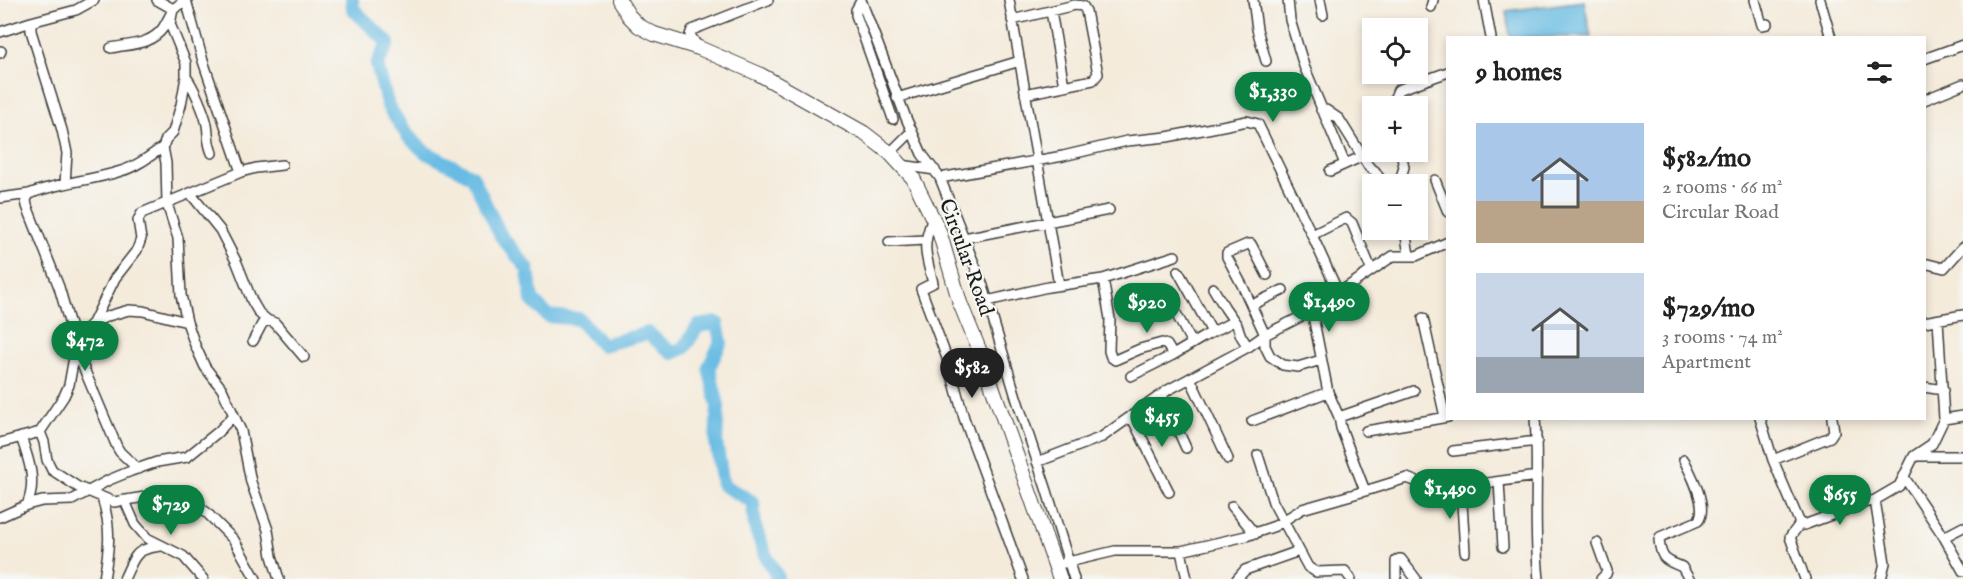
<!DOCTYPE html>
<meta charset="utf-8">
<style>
:root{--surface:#fff;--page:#f2f2f2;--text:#222;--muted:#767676;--accent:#0b8043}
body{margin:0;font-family:"IM FELL English",serif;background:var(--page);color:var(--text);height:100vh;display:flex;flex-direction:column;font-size:22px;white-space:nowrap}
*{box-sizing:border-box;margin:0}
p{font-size:20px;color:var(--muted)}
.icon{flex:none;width:33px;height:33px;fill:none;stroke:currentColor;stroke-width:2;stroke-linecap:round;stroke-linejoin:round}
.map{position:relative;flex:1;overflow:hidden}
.side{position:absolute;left:1446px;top:36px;width:480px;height:384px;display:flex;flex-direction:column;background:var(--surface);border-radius:0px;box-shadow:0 3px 9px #0003}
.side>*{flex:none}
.tools{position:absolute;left:1362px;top:18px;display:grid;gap:12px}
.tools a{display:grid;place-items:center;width:66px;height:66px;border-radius:0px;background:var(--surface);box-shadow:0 3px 9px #0003;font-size:30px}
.price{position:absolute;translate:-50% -51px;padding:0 14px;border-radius:21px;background:var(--accent);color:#fff;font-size:20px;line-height:39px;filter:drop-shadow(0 2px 3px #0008)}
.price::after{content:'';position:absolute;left:50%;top:36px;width:18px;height:14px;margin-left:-9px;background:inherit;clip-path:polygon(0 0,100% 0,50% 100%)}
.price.active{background:#222;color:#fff}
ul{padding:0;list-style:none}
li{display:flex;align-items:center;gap:18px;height:150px;padding:0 30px}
li span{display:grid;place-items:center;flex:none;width:168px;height:120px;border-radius:0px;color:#555}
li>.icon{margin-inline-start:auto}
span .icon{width:72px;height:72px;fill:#fffc;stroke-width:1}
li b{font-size:26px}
h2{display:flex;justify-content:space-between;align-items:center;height:72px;padding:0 30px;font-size:26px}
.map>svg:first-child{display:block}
.water{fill:#67bbe3;stroke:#426c80;stroke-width:1.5}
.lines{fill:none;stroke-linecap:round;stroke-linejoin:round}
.river{stroke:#67bbe3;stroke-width:14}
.minor-casing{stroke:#3c3b39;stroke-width:12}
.secondary-casing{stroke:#3c3b39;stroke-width:16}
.minor{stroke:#fff;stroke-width:9}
.secondary{stroke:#fff;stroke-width:14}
.labels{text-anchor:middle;stroke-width:4.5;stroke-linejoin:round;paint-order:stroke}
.street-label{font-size:21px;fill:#1c1c1c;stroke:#f6f6f2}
</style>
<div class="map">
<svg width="1963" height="579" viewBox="0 0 1963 579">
<rect width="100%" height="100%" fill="#f6f6f2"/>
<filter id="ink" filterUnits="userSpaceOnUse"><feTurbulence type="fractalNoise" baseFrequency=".0167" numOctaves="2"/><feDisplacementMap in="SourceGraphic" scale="12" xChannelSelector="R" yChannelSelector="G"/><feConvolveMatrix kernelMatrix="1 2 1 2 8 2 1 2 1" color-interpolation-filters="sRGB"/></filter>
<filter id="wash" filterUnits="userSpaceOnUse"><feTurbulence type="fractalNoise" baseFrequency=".008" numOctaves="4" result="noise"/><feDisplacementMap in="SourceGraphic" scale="24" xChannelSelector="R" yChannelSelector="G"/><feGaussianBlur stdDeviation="1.35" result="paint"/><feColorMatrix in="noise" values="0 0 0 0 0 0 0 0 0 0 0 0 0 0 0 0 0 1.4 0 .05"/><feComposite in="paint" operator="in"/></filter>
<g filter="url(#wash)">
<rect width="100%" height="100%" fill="#f4ebdb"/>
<!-- water -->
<path class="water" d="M1584 1 1591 37H1510L1506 11Z"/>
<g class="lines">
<!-- river -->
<path class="river" d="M352 0 353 9 388 43 377 65 388 106 408 136 425 152 472 176 501 236 528 269 532 300 548 316 579 319 602 345 648 333 672 353 684 348 698 326 717 323 721 342 709 367 718 406 716 442 723 485 753 502 755 527 765 554 777 576 776 579"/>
</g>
</g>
<g filter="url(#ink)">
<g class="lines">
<!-- minor casing -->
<g class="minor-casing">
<path id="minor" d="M157 0 173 9 170 24 186 63V77L181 105 173 132 166 139 163 147 166 163 167 204 178 238 181 295 187 322 195 345 205 367 222 389 241 431 251 482 268 530 272 556 279 579
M861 0 906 118 922 154 940 178 983 286 1016 397 1047 491 1074 579
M1009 0 1059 285
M1253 0 1257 29 1266 61
M1288 0 1290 20 1304 66 1345 164
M1320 0 1323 15
M1484 0 1491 38
M1755 0 1762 25 1767 24
M1820 0 1831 38
M861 1 856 10V15L893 119
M1431 7 1433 0
M1051 11 1064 86
M1012 20 1075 5 1083 6 1086 11 1098 74 1093 80 1025 94
M0 32 31 22
M698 47 690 35 692 30 768 0
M111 48C129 44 151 45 163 28 172 14 169 10 186 0L203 61 241 172
M0 53 1 51
M1924 59 1963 45
M186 77C193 85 205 114 207 125 209 137 207 141 212 153
M897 98 1020 61
M1924 100 1963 84
M1396 106 1395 97 1398 90 1448 72
M1321 110H1326L1339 119 1369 167 1375 171 1383 184
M890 153 912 131
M901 165 935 170
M1330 171 1363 156
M940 178 1063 156 1127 141 1167 137 1247 121 1258 124 1312 235
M1435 180 1448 212
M65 184 67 153 62 130 31 31V22L76 10 94 0
M1399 184 1404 167 1401 152
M190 193 220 230 237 263 252 301 259 313 267 320 275 323 304 357
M0 198 29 194
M933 218C921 247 926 255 933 283L921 289 948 361 964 418 1023 579
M1405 230 1409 255
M964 238 1109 210
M889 242 925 240
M1924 263 1944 268 1963 247
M1178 271 1212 332
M1267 275 1251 244H1248L1227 253V257L1243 287 1265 335V346L1270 356 1283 365 1298 367 1321 360
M1103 279 1110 319 1109 351 1111 357 1115 360 1140 349 1162 343 1167 345 1173 355 1205 336 1234 321
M1213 288 1225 308 1237 325 1241 336 1248 347 1265 335 1312 311 1393 256H1416L1448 242
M1164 291 1192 343
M1338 292 1312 235 1346 218 1352 223 1371 269
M987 301 1048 287 1103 279 1175 256
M1252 305 1283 290
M1312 311 1328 392 1339 417 1341 428 1365 491 1407 478 1438 490 1537 476
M1423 318 1445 417
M1924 322 1963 315
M93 323 115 278 137 250 141 239 138 220 142 213 241 172 256 168 282 165
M253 341 262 324 267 320
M76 346 59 287 27 206 26 200 29 194C59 182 91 181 121 171 136 167 150 156 163 147
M76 350 117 447 120 452 138 469
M1131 376 1173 355
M1190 378 1228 459
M1924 387 1943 390
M1162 395 1186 448
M1131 416 1169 492
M1339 417 1414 391
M1535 418C1539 472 1533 526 1539 579
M1760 418 1773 460 1799 521V525L1790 537 1805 579
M1944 419 1963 416
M1252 421 1328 392
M1366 431 1448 417
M40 432 44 442 47 460 52 470 78 487 114 502 145 497 180 499 192 503 205 511 234 540 256 579
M21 437C29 460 37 482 27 505
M0 443 40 432 64 396 69 385 76 346 83 333 93 323 108 316 129 310 143 311 187 322
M1453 451 1537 441
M1258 455 1273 502 1308 567 1316 572 1345 571 1351 579
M1914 456H1963
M1684 460C1691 474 1709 507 1698 521L1660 537 1659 540C1661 560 1666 560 1682 567L1689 579
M1773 460 1830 437 1834 431 1832 418
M1037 462 1102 437 1168 390 1248 347
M1904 477 1944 537 1963 571
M1499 482 1503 547
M1461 487 1465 552
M102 498C112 528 109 549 104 579
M125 501 135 524 147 538 183 556 203 579
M1232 506 1255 534
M0 517 27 505 42 501 72 500 109 480 131 471 157 462 187 457 218 432 234 415
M1799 525H1804L1864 503 1875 500
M1944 537 1963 527
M1597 543 1607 571 1606 574 1601 579
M1181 551 1187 579
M1064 563 1115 551H1181L1246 536 1275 526 1302 509 1365 491
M124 579C135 556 134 549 161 546
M1237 579 1245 570 1299 551
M1396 579V561L1399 559H1401L1416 579
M1881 579 1885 563 1875 500 1899 486 1914 456 1932 444 1944 419 1938 320"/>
</g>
<!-- secondary casing -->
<g class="secondary-casing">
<path id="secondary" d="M619 0 629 16 639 26 654 34 699 48 759 74 864 133 890 153 913 178 939 231 960 303 980 352 1060 579"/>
</g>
<!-- minor -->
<use href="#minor" class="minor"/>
<!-- secondary -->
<use href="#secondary" class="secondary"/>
</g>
</g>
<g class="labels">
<!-- street labels -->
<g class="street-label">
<text transform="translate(967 257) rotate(70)" y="7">Circular Road</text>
</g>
</g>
</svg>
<div class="tools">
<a><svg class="icon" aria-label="locate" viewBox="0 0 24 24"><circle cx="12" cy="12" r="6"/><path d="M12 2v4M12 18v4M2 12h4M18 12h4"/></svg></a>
<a>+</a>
<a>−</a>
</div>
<b class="price" style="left:1273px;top:123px">$1,330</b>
<b class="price" style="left:1329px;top:333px">$1,490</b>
<b class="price" style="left:1147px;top:334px">$920</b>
<b class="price" style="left:85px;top:372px">$472</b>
<b class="price active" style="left:972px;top:399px">$582</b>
<b class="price" style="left:1162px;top:448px">$455</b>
<b class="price" style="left:1450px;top:520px">$1,490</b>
<b class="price" style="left:1840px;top:526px">$655</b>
<b class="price" style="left:171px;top:536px">$729</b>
<section class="side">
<h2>9 homes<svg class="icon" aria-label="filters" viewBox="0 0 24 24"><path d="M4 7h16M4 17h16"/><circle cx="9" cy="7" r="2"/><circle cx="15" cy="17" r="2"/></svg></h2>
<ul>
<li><span style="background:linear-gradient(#a9c7e8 65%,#b9a48a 0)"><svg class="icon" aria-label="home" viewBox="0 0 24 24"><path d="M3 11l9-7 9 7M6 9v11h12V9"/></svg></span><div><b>$582/mo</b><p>2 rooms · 66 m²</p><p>Circular Road</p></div></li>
<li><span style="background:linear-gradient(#c9d6e8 70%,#9aa5b1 0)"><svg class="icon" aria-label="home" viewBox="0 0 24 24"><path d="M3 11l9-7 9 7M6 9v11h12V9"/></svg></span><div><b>$729/mo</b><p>3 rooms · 74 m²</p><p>Apartment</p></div></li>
</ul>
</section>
</div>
